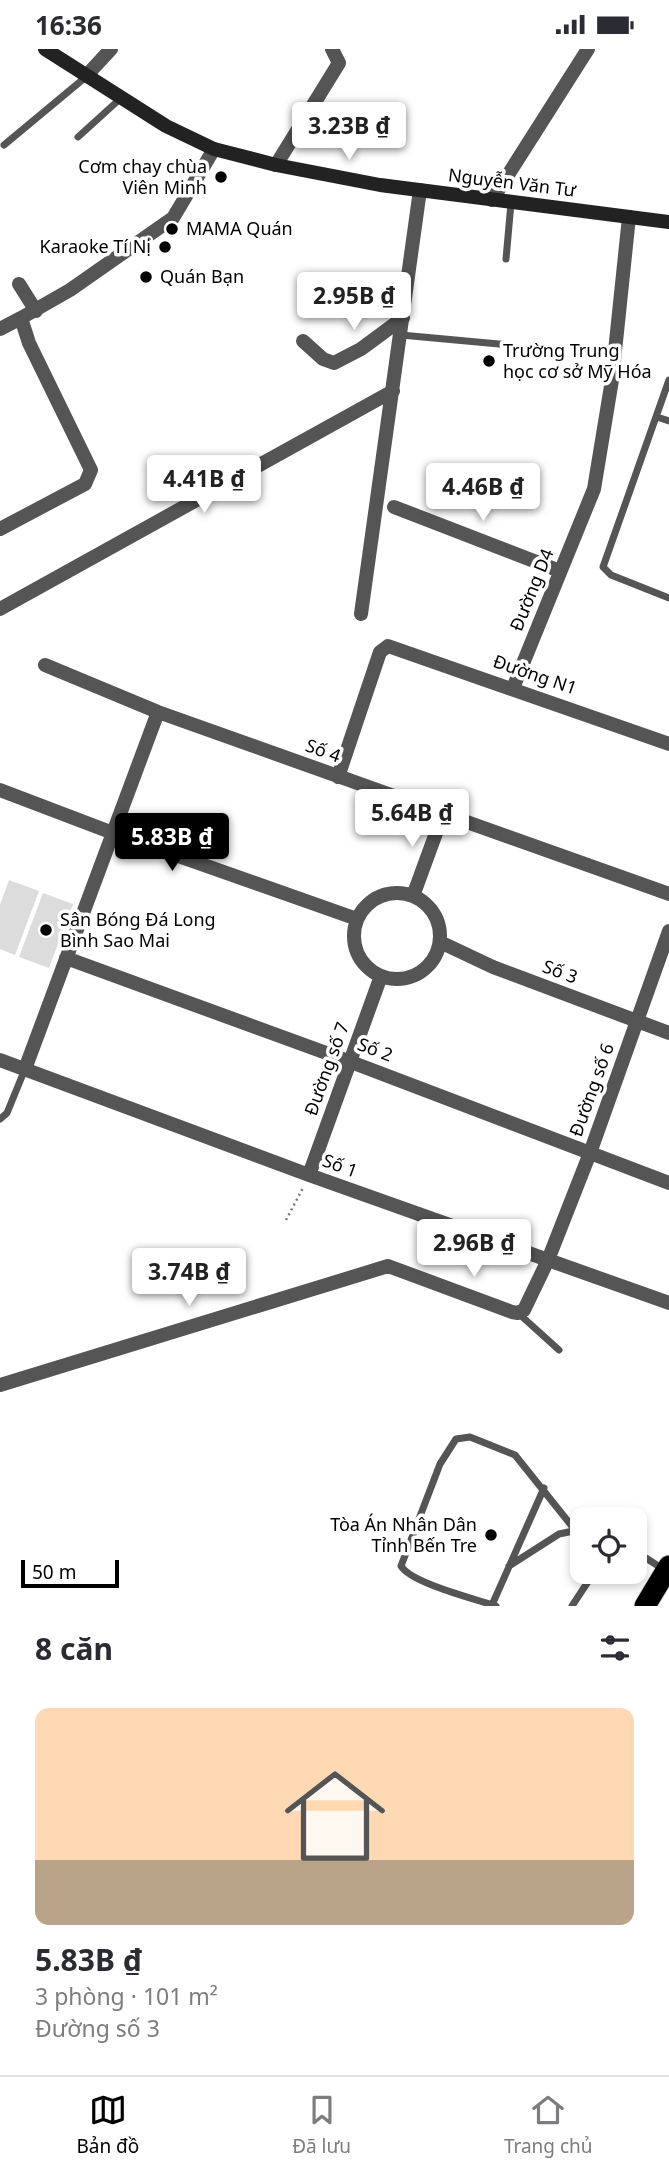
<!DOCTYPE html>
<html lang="vi">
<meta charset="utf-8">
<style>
:root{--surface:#fff;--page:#f2f2f3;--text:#2b2b33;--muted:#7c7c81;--line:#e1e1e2;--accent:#000}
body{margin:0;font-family:"Noto Sans",sans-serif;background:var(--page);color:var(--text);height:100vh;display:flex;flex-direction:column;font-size:26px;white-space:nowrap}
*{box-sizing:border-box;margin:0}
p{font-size:23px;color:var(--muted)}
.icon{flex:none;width:38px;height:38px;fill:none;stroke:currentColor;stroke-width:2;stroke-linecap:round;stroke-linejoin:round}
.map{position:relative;height:1557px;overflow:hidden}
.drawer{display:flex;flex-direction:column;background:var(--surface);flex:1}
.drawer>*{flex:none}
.fabs{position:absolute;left:570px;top:1458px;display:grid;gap:14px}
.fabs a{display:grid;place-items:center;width:77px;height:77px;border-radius:14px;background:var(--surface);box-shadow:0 4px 10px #0003;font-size:35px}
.scale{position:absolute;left:21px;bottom:18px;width:98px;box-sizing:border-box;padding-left:7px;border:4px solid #000;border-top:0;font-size:19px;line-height:24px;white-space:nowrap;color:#000;-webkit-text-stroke:5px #fff;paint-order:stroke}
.price{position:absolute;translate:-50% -60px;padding:0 16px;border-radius:7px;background:#fff;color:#222;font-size:23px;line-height:46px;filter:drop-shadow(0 2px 4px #0008)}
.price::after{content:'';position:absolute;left:50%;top:42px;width:21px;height:16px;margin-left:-10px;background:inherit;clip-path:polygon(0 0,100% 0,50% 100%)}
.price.selected{background:var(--accent);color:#fff}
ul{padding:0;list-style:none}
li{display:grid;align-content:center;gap:14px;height:371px;padding:0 35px}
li+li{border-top:2px solid var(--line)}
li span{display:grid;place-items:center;height:217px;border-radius:14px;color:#555}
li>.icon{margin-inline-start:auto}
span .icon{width:126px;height:126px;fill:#fffc;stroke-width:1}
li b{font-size:30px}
h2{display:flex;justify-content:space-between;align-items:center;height:84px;padding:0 35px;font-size:30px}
.status{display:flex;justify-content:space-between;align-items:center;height:49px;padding:0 35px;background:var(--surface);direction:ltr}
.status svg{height:19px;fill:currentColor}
.menu{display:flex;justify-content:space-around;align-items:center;height:98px;border-top:2px solid var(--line);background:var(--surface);font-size:19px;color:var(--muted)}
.menu a{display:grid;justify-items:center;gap:4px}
.menu .selected{color:var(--accent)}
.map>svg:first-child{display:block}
.green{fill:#dcdcdc}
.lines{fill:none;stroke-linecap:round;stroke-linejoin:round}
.highway-casing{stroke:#dbdbdb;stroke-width:23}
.path{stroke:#777;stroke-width:2.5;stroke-dasharray:2 3.5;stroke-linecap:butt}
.lane{stroke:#555;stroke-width:7}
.street{stroke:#555;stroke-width:14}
.secondary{stroke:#222;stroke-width:14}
.highway{stroke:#000;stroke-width:21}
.poi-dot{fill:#000;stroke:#fff;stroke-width:2.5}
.labels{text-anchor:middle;stroke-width:7;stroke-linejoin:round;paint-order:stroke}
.poi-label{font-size:18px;fill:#000;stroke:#fff;text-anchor:start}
.street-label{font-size:18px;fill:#000;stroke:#fff}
</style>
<div class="status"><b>16:36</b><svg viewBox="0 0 49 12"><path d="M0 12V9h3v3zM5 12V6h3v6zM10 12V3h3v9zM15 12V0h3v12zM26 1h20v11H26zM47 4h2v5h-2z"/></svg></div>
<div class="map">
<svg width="669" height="1557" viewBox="0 0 669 1557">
<rect width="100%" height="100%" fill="#fff"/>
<!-- green -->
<path class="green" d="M9 831 39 842 15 906 0 900V856Z
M43 844 73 855 49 919 19 908Z"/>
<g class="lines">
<!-- highway casing -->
<g class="highway-casing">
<path id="highway" d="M645 1557 669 1517"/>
</g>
<!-- path -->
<path class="path" d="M286 1171 304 1137"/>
<!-- lane -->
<path class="lane" d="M78 88 121 49
M4 96 87 27
M506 210 511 154
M401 286 510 296
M669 331 603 518 611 526 669 549
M657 368 669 372
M0 1070 7 1064 25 1020
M518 1264 559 1301
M635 1502 663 1520
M509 1517 559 1485 583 1480
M492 1556 544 1439
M496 1557C475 1550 411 1534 401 1517L440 1415 456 1390 470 1388 515 1406 575 1481
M572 1557 595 1522"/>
<!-- street -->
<path class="street" d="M87 26 111 0
M276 116 339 14 332 0
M492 151 588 0
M19 235 36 262
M0 280 21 269
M303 292 323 310 334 314 361 300 403 269
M394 458 560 522
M0 480 85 435 91 421 29 294 21 269 70 241 173 169 214 100
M0 560 393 342
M361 565 420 141
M45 616 158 663 669 845
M513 639 594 440 612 331 629 168
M338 728 380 603 388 597 669 695
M0 741 113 784 357 870
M354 887a43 43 0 1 1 86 0a43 43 0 1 1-86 0Z
M413 847 443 765
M440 893 493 918 669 984
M66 909 351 1013 669 1134
M0 1011 309 1126 669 1254
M25 1020 158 663
M309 1126 381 927
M0 1336 388 1217 512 1263 518 1264 524 1261 548 1211 590 1104 669 882"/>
<!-- secondary -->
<path class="secondary" d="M45 0 166 77 214 100 276 116 380 136 669 173"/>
<!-- highway -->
<use href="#highway" class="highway"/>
</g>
<!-- markers -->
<g class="poi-dot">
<circle cx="221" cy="128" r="7"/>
<circle cx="172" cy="180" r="7"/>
<circle cx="165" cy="198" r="7"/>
<circle cx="146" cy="228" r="7"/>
<circle cx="489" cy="312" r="7"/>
<circle cx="46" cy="881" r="7"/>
<circle cx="491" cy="1486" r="7"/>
</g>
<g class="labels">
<!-- poi labels -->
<g class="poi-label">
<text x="207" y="124" text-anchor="end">Cơm chay chùa<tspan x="207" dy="21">Viên Minh</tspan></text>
<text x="186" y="186">MAMA Quán</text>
<text x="151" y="204" text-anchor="end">Karaoke Tí Nị</text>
<text x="160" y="234">Quán Bạn</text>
<text x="503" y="308">Trường Trung<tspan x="503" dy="21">học cơ sở Mỹ Hóa</tspan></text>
<text x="60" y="877">Sân Bóng Đá Long<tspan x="60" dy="21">Bình Sao Mai</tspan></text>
<text x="477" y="1482" text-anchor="end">Tòa Án Nhân Dân<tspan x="477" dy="21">Tỉnh Bến Tre</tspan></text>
</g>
<!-- street labels -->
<g class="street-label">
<text transform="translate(512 134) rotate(7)" y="6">Nguyễn Văn Tư</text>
<text transform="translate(532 541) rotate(-68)" y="6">Đường D4</text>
<text transform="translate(535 626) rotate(19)" y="6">Đường N1</text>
<text transform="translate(323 702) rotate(20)" y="6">Số 4</text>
<text transform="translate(560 923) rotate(20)" y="6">Số 3</text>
<text transform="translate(375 1001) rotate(21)" y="6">Số 2</text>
<text transform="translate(327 1020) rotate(-70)" y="6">Đường số 7</text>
<text transform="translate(592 1041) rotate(-70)" y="6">Đường số 6</text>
<text transform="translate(340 1117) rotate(20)" y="6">Số 1</text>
</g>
</g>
</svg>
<div class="fabs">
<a><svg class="icon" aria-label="locate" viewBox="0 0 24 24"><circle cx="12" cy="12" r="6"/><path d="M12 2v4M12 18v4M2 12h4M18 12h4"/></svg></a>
</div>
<div class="scale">50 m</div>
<b class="price" style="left:349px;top:113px">3.23B ₫</b>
<b class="price" style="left:354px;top:283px">2.95B ₫</b>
<b class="price" style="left:204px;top:466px">4.41B ₫</b>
<b class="price" style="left:483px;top:474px">4.46B ₫</b>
<b class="price" style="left:412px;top:800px">5.64B ₫</b>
<b class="price selected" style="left:172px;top:824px">5.83B ₫</b>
<b class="price" style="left:474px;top:1230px">2.96B ₫</b>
<b class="price" style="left:189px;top:1259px">3.74B ₫</b>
</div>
<section class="drawer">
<h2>8 căn<svg class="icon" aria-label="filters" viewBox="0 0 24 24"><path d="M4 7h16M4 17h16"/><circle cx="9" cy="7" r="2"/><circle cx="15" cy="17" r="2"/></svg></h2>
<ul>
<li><span style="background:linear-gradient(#ffd9b3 70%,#b9a48a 0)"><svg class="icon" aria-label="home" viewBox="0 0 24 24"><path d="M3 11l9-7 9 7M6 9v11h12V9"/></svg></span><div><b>5.83B ₫</b><p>3 phòng · 101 m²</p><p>Đường số 3</p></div></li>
</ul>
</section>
<nav class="menu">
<a class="selected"><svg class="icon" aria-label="map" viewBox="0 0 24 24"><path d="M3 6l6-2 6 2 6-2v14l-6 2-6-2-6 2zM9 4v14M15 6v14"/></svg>Bản đồ</a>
<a><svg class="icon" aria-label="saved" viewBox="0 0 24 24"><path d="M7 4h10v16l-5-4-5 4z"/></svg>Đã lưu</a>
<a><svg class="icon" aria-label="home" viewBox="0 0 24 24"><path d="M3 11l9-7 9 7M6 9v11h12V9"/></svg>Trang chủ</a>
</nav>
